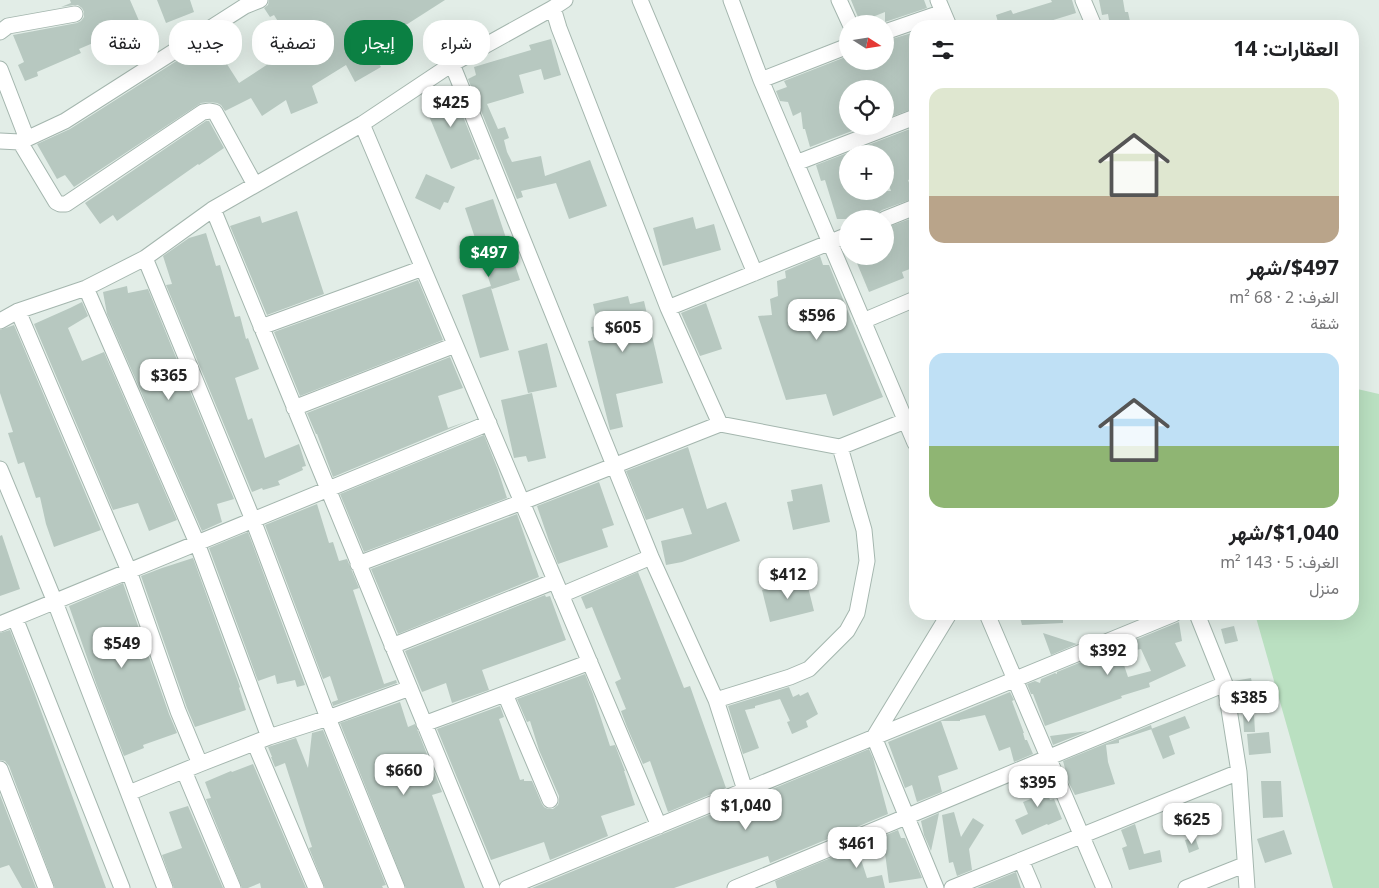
<!DOCTYPE html>
<html lang="ar">
<meta charset="utf-8">
<style>
:root{--surface:#fff;--page:#f2f2f2;--text:#202124;--muted:#757577;--accent:#0b8043}
body{margin:0;font-family:"Noto Sans",Vazirmatn,sans-serif;background:var(--page);color:var(--text);direction:rtl;height:100vh;display:flex;flex-direction:column;font-size:19px;white-space:nowrap}
*{box-sizing:border-box;margin:0}
p{font-size:16px;color:var(--muted)}
.icon{flex:none;width:28px;height:28px;fill:none;stroke:currentColor;stroke-width:2;stroke-linecap:round;stroke-linejoin:round}
.map{position:relative;flex:1;overflow:hidden;direction:ltr}
.details{position:absolute;left:909px;top:20px;width:450px;height:600px;display:flex;flex-direction:column;background:var(--surface);border-radius:20px;box-shadow:0 5px 20px #0002;direction:rtl}
.details>*{flex:none}
.top-card{position:absolute;left:15px;top:20px;width:475px;height:45px;direction:rtl;display:flex;gap:10px}
.needle{width:32px;rotate:102deg}
.tools{position:absolute;left:839px;top:15px;display:grid;gap:10px}
.tools a{display:grid;place-items:center;width:55px;height:55px;border-radius:50%;background:var(--surface);box-shadow:0 5px 20px #0002;font-size:25px}
.price{position:absolute;translate:-50% -42px;padding:0 11px;border-radius:10px;background:#fff;color:#222;font-size:16px;line-height:32px;filter:drop-shadow(0 1px 2px #0008)}
.price::after{content:'';position:absolute;left:50%;top:30px;width:15px;height:11px;margin-left:-8px;background:inherit;clip-path:polygon(0 0,100% 0,50% 100%)}
.price.selected{background:var(--accent);color:#fff}
ul{padding:0;list-style:none}
li{display:grid;align-content:center;gap:10px;height:265px;padding:0 20px}
li span{display:grid;place-items:center;height:155px;border-radius:15px;color:#555}
li>.icon{margin-inline-start:auto}
span .icon{width:90px;height:90px;fill:#fffc;stroke-width:1}
li b{font-size:21px}
h2{display:flex;justify-content:space-between;align-items:center;height:60px;padding:0 20px;font-size:21px}
.tag{padding:0 18px;border-radius:20px;background:var(--surface);box-shadow:0 5px 20px #0002;font-size:18px;line-height:45px}
.tag.selected{background:var(--accent);color:#fff}
.map>svg:first-child{display:block}
.green{fill:#bae0c1}
.building{fill:#b7c8c0;fill-rule:evenodd}
.lines{fill:none;stroke-linecap:round;stroke-linejoin:round}
.minor-casing{stroke:#a4b6ae;stroke-width:17}
.minor{stroke:#fff;stroke-width:15}
</style>
<div class="map">
<svg width="1379" height="888" viewBox="0 0 1379 888">
<rect width="100%" height="100%" fill="#e2ede7"/>
<!-- green -->
<path class="green" d="M1353 388 1379 394V888H1333L1255 614H1352Z"/>
<!-- building -->
<path class="building" d="M70 0H130L140 23 79 49 81 53 37 72 38 76 25 81 18 65 24 62 13 35 77 23 81 21 84 17V12L82 8 78 5H74L61 7 71 3Z
M157 0H190L194 12 166 23Z
M269 0H445L370 48 381 67 355 82 346 65 312 86 318 103 291 114 286 100 262 116 251 98 225 111 221 105 217 103 209 102 201 103 74 187 65 175 57 179 37 144 70 129 211 39 239 83 291 49 290 48 293 46 274 15 270 17 264 8 268 5Z
M851 0H924L927 8 885 22V12L860 22Z
M1051 0H1072L1076 13 1034 26H999L996 15 1011 10 1013 14 1052 2Z
M1099 0H1123L1125 12H1128L1131 26H1110L1108 14 1102 15Z
M915 32V108L885 119V89H848V126H865L810 147 805 129H803L801 112 793 116 788 102 780 101 776 91 787 87 784 81 848 56V61H885V41Z
M551 39 561 75 544 80 541 69 519 75 524 93 487 104 498 129 505 127 509 138 504 140 507 152 512 162 541 156 545 176 590 160 607 206 569 219 556 183 521 191 523 197 517 199 468 79 476 75 474 67 531 50 529 45Z
M451 86 480 159 477 160 476 159 451 169 422 99Z
M206 121H209L224 148 199 165 198 164 117 221 113 215 100 224 85 203Z
M915 127V178L908 180 915 198 882 210 877 214 876 219H837L825 180 821 181 816 165ZM848 154H885V175L891 191H848Z
M426 174 455 187 448 203 444 202 440 210 415 198Z
M493 199 520 280 492 289 491 288 509 350 480 358 462 295 491 286 465 208Z
M297 211 324 294 267 315 230 226 260 216 262 223Z
M693 217 696 229 714 224 721 250 663 266 653 228Z
M915 217V228L909 230 915 245V267L902 272 904 278 869 292 854 256H885V228Z
M206 233 216 266 220 265 235 317 240 316 246 339 248 338 259 369 235 378 248 420 252 418 265 458 299 444 306 466 302 467 303 470 278 481 280 485 263 490 262 488 252 492 166 285 172 284 163 256 189 238Z
M820 256 823 265H829L883 397 833 416 826 394 786 400 758 316 772 315 770 299 778 296 777 281 786 278 785 271Z
M418 280 443 340 300 396 274 332Z
M127 286 128 293 148 289 234 499 217 504 222 522 202 531 107 314 103 292Z
M628 296 630 304 644 301 663 383 616 394 623 427 610 430 588 341 594 340 591 327 598 326 593 304Z
M82 302 88 316 68 328 82 361 104 352 177 520 149 531 138 503 113 510 34 324 70 308Z
M706 303 722 349 700 356 681 313Z
M14 325 101 530 54 547 46 524 40 497 36 498 24 462 18 464 8 433 13 432 0 393V330Z
M547 343 557 387 528 393 518 351Z
M450 357 463 388 438 396 448 428 468 421 333 477 317 434H316L307 413Z
M532 393 546 458 528 462 526 456 514 458 501 400Z
M484 435 498 470 507 498 364 552 340 494Z
M688 447 707 509 726 502 740 541 682 562 666 565 661 541 692 534 683 508 646 520 626 471Z
M599 482 614 525 602 529 608 547 558 564 549 541 537 506Z
M822 484 830 522 793 530 787 502 793 501 791 490Z
M317 504 329 543 333 542 339 561 347 559 359 588 353 590 384 684 396 680 397 683 333 706 332 702 338 700 330 676 323 679 265 525Z
M517 514 539 577 398 634 371 569Z
M248 532 305 685 297 687 295 680 277 684 275 675 258 681 209 548Z
M2 535 20 589 0 596V536Z
M193 558 240 687 239 688 246 710 195 727 187 708 141 576 162 568Z
M638 572 684 688 690 686 726 788 668 812 650 761 643 764 627 727 621 711 626 709 615 682 621 679 592 607 586 609 581 597Z
M806 579 814 611 770 622 762 590Z
M123 583 169 714 177 733 143 745 144 748 124 756 97 686 69 606Z
M545 595 546 597 550 596 566 640 482 670 489 690 452 703 446 683 422 692 405 651Z
M1019 614H1063V623L1022 625Z
M1179 622 1182 641 1175 643 1186 666 1149 683 1150 687 1121 696 1122 698 1045 726 1033 694H1031L1027 684 1035 681 1040 683 1041 679 1055 673 1057 674V672ZM1141 649 1151 671 1128 677 1120 653Z
M1234 626 1238 641 1225 644 1221 629Z
M10 630 34 692 106 888H55L9 766 5 761 0 760V633Z
M1043 633 1077 644 1051 655Z
M585 674 593 694 610 746 615 745 625 771H624L635 805 601 816 608 836 550 860 544 842 491 860 437 729 500 706 504 717 499 719 520 780 524 779V781H532L542 804 544 807 548 809H553L558 805 559 801V796L539 750 530 721 527 722 517 699Z
M1251 678 1254 693 1236 696 1234 681Z
M789 687 793 697 799 694 800 696 808 692 818 714 806 721 808 727 792 734 787 722 790 721 780 699 755 706V708L745 710 759 748 743 754 728 706Z
M1010 692 1014 700 1012 701 1024 733H1023L1025 740H1027L1033 754 1014 762 1010 747 999 751 985 715 960 720V721H941L958 769 938 776 942 792 917 802 912 785 905 788 888 742Z
M400 702 408 727 415 724 442 792 432 795 465 888H406L340 723Z
M1243 714H1254L1255 732H1244Z
M1185 716 1190 728 1169 736 1175 754 1163 759 1151 729Z
M1151 725 1152 729 1119 740V743L1106 745 1108 762 1115 784 1075 795 1069 783 1063 761Z
M323 730 386 885 382 886 383 888H325L309 848 312 847 285 763 275 767 271 757H272L268 747 296 738 308 768 312 733Z
M1088 731 1053 745 1050 736Z
M1269 732 1271 753 1249 755 1247 734Z
M869 749 873 758 888 814 770 863 768 856 674 888H532Z
M253 764 306 888H261L260 883 248 888H242L206 799 211 798 205 782 231 771 232 772Z
M1039 771 1050 800 1054 799 1062 819 1048 825 1047 824 1022 835 1015 820 1028 814 1023 802 1036 797 1028 776Z
M1261 781H1281L1283 817 1263 818Z
M0 795 36 888H22L9 865 0 868Z
M188 806 223 888H174L162 855 182 848 169 812Z
M954 812 961 837 973 818 984 825 969 849 972 870 957 876 953 862 949 863 942 815Z
M939 813 937 823 931 851 924 835 921 821Z
M1135 824 1144 854 1160 850 1162 862 1129 870 1122 848 1127 846 1121 830Z
M898 830 901 838H905L922 878 889 883 883 838 857 847 867 878 882 875 885 888H777L775 881Z
M1284 830 1292 854 1265 863 1257 839Z
M1195 837 1199 849 1189 853 1185 840Z
M1016 872 1021 888H977Z"/>
<g class="lines">
<!-- minor casing -->
<g class="minor-casing">
<path id="minor" d="M640 0 755 273
M731 0 761 80 915 443
M839 0 850 24
M938 0 949 26
M1083 0 1094 26
M553 8 559 28 668 308 720 424
M0 32 8 26 75 14
M885 32 943 12
M452 64 651 557 716 700 745 790
M0 69 27 139
M761 80 848 46
M362 124 659 826
M0 141 20 142 65 121 245 6 260 0
M20 142 56 202 60 204H66L203 112 210 111 215 112 255 185
M796 163 915 117
M213 209 492 888
M885 219 915 207
M145 258 253 520 328 718 397 888
M86 288 197 543 269 737
M668 308 848 235
M18 311 129 571 178 711 200 764
M0 321 18 311 86 288 145 258 213 209 362 124 452 64 553 8 565 0
M863 321 915 299
M261 327 423 268
M294 408 455 345
M0 469 55 602 165 888
M358 564 522 502 720 424 840 447 915 417
M561 595 651 557
M987 614 1104 888
M1197 614 1225 684 1239 772 1247 888
M15 618 122 888
M0 624 489 423
M392 646 555 581
M505 694 550 800
M716 700 790 677 809 669 847 631 857 613 867 561 864 530 840 447
M424 724 590 662
M255 744 316 888
M0 769 46 888
M184 771 233 888
M129 793 200 764 269 737 328 718 410 688
M1021 860 1033 888
M507 888 1174 614
M735 888 1225 684
M936 888 874 737 949 614
M952 888 1239 772
M1186 888 1244 865"/>
</g>
<!-- minor -->
<use href="#minor" class="minor"/>
</g>
</svg>
<div class="tools">
<a><svg class="needle" viewBox="-14 -14 28 28"><path d="M0-13l5 13h-10z" fill="#e53935"/><path d="M0 13l5-13h-10z" fill="#757577"/></svg></a>
<a><svg class="icon" aria-label="locate" viewBox="0 0 24 24"><circle cx="12" cy="12" r="6"/><path d="M12 2v4M12 18v4M2 12h4M18 12h4"/></svg></a>
<a>+</a>
<a>−</a>
</div>
<b class="price" style="left:451px;top:128px">$425</b>
<b class="price selected" style="left:489px;top:278px">$497</b>
<b class="price" style="left:817px;top:341px">$596</b>
<b class="price" style="left:623px;top:353px">$605</b>
<b class="price" style="left:169px;top:401px">$365</b>
<b class="price" style="left:788px;top:600px">$412</b>
<b class="price" style="left:122px;top:669px">$549</b>
<b class="price" style="left:1108px;top:676px">$392</b>
<b class="price" style="left:1249px;top:723px">$385</b>
<b class="price" style="left:404px;top:796px">$660</b>
<b class="price" style="left:1038px;top:808px">$395</b>
<b class="price" style="left:746px;top:831px">$1,040</b>
<b class="price" style="left:1192px;top:845px">$625</b>
<b class="price" style="left:857px;top:869px">$461</b>
<div class="top-card">
<a class="tag">شراء</a>
<a class="tag selected">إيجار</a>
<a class="tag">تصفية</a>
<a class="tag">جديد</a>
<a class="tag">شقة</a>
</div>
<section class="details">
<h2>العقارات: 14<svg class="icon" aria-label="filters" viewBox="0 0 24 24"><path d="M4 7h16M4 17h16"/><circle cx="9" cy="7" r="2"/><circle cx="15" cy="17" r="2"/></svg></h2>
<ul>
<li><span style="background:linear-gradient(#dfe7d0 70%,#b9a48a 0)"><svg class="icon" aria-label="home" viewBox="0 0 24 24"><path d="M3 11l9-7 9 7M6 9v11h12V9"/></svg></span><div><b>$497/شهر</b><p>الغرف: 2 · 68 m²</p><p>شقة</p></div></li>
<li><span style="background:linear-gradient(#bfe0f5 60%,#8fb573 0)"><svg class="icon" aria-label="home" viewBox="0 0 24 24"><path d="M3 11l9-7 9 7M6 9v11h12V9"/></svg></span><div><b>$1,040/شهر</b><p>الغرف: 5 · 143 m²</p><p>منزل</p></div></li>
</ul>
</section>
</div>
